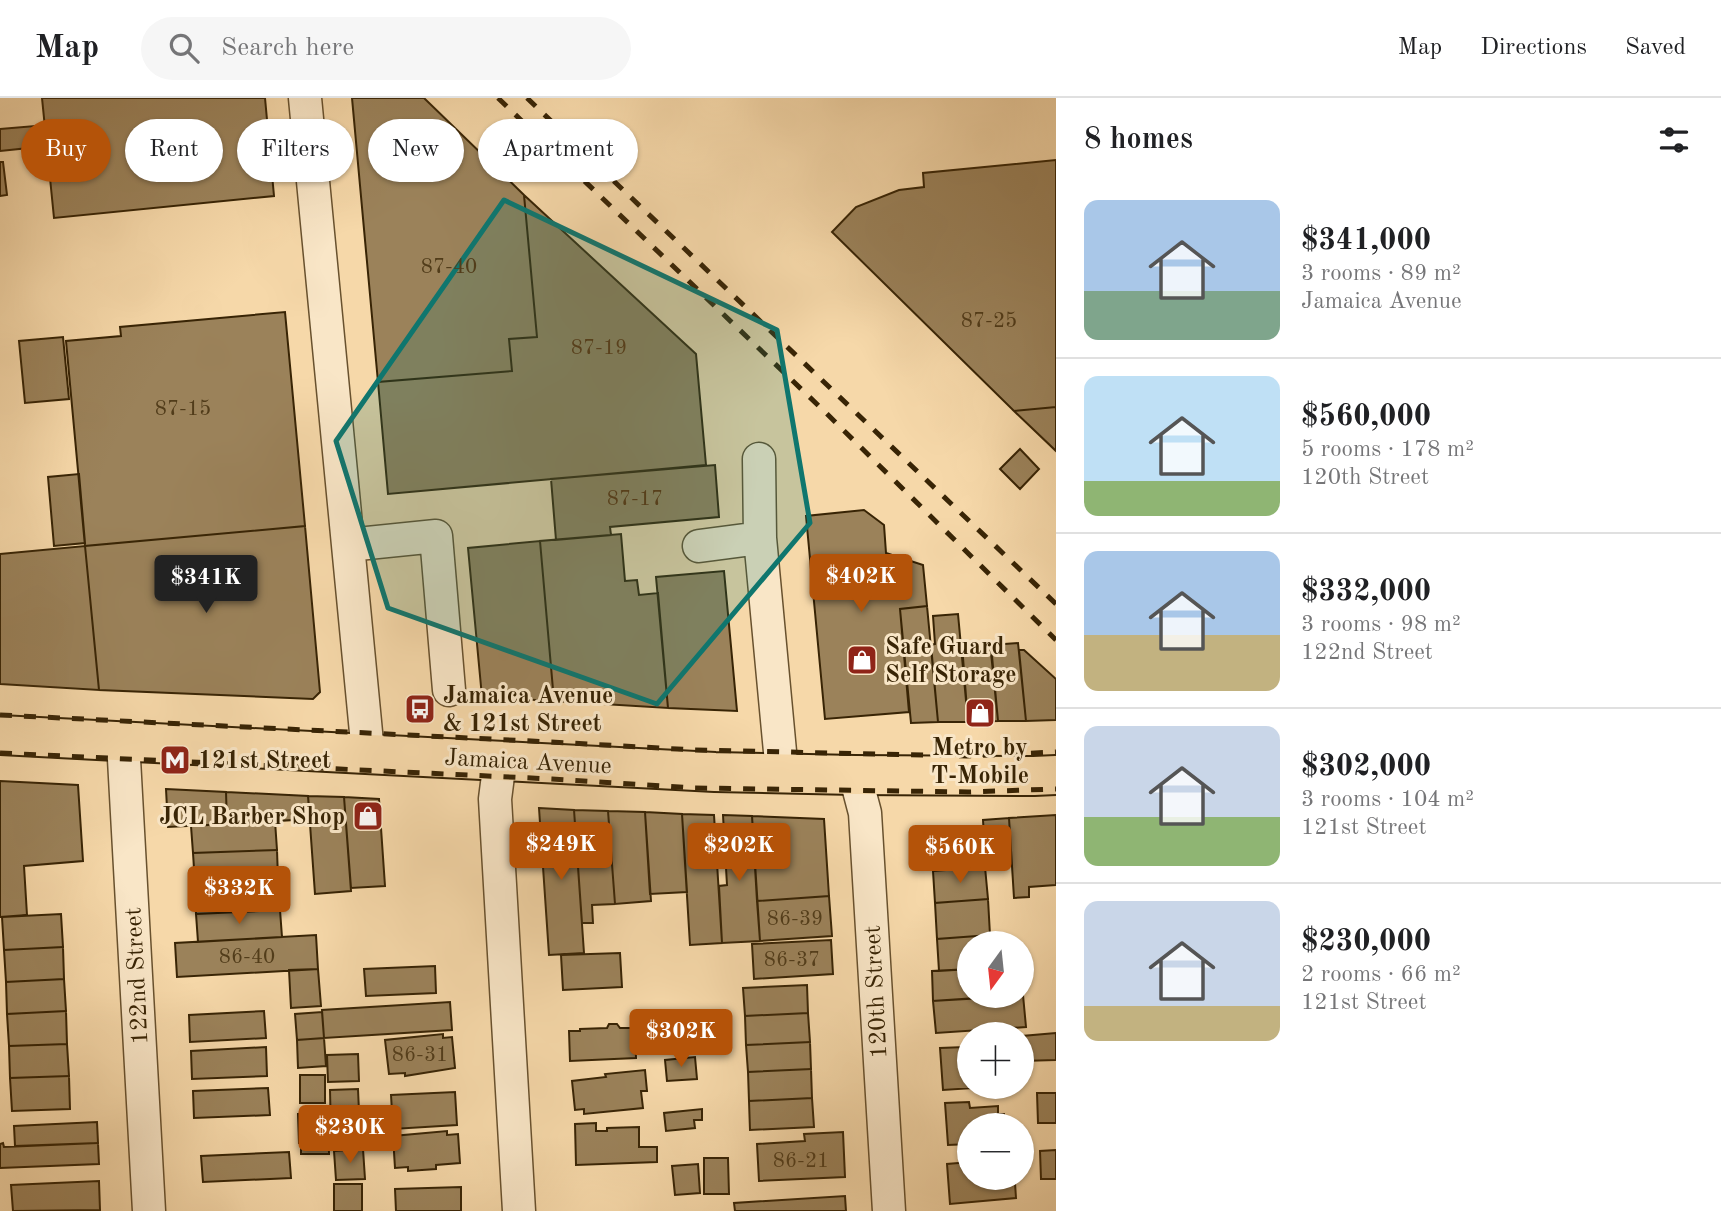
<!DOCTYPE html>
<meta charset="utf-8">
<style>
:root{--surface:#fff;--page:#f6f6f6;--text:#202124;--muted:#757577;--line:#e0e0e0;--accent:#b45309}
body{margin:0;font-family:"Old Standard TT",serif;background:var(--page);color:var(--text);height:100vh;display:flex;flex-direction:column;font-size:26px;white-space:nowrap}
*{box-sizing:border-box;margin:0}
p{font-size:23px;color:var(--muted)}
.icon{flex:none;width:38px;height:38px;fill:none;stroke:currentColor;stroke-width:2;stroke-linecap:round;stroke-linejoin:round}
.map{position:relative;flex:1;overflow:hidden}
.side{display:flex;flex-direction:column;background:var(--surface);width:665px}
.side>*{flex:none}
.banner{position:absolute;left:21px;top:21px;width:665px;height:63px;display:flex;gap:14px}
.needle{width:46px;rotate:195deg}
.controls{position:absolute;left:957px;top:833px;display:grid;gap:14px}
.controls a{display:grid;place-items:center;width:77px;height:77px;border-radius:50%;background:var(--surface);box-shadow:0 2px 5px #0004;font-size:35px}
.price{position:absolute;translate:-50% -60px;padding:0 16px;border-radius:7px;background:var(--accent);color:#fff;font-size:23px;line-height:46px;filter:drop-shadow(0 2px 4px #0008)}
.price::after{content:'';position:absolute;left:50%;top:42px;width:21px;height:16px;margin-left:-10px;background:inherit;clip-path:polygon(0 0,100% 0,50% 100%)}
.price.active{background:#222;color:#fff}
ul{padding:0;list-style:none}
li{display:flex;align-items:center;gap:21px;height:175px;padding:0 28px}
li+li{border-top:2px solid var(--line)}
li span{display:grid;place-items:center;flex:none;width:196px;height:140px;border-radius:14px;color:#555}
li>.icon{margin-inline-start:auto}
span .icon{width:84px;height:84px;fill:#fffc;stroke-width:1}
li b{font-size:30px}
h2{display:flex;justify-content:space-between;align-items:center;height:84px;padding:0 28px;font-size:30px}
.tag{padding:0 24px;border-radius:32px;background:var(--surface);box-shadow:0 2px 5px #0004;font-size:24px;line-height:63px}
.tag.active{background:var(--accent);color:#fff}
header{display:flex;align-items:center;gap:42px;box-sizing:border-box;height:98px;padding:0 35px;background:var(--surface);border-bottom:2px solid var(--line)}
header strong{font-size:33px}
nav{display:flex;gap:38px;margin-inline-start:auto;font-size:24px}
.search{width:490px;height:63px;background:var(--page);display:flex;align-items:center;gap:18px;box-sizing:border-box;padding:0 24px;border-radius:38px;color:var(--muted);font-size:26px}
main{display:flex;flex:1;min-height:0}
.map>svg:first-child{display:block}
.building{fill:#9b825a;stroke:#382405;stroke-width:2}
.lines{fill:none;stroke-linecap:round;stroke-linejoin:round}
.minor-casing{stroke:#68512e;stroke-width:35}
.major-casing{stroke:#382405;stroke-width:42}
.minor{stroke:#f9e6c7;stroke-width:32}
.major{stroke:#f6d8a9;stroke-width:38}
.rail{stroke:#382405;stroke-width:5;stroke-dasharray:12 12;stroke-linecap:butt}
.marked{fill:#0f766e;fill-opacity:0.2;stroke:#0f766e;stroke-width:5;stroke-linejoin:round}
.labels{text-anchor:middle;stroke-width:6;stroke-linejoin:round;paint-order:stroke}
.number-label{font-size:21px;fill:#513c1a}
.poi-label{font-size:24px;font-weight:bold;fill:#382405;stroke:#f9e6c7;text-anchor:start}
.street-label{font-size:24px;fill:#382405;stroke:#f9e6c7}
</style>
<header>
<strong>Map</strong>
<div class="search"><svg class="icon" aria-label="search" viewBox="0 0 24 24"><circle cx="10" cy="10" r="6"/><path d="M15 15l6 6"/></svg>Search here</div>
<nav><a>Map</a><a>Directions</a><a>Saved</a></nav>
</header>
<main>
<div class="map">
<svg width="1056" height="1113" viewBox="0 0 1056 1113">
<rect width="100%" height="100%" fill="#f6d8a9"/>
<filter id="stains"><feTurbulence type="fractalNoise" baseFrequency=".00286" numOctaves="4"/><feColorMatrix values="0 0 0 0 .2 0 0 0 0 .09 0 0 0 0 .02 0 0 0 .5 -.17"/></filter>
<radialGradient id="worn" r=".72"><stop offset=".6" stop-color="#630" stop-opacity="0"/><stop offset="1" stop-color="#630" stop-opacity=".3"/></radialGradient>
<!-- building -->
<path class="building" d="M42 0H265L274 98 54 120Z
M352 0H424L524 97 537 239 509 241 512 273 378 284Z
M35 28 38 49 0 53V31Z
M1056 62V309L1014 313 832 134 856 109 899 92 924 89 923 75Z
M0 64H3L7 97 0 98Z
M524 97 696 256 706 367 388 396 378 284 512 273 509 241 537 239Z
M285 214 305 428 85 448 66 243 121 238 120 229Z
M63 239 69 301 25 305 19 243Z
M1056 309V353L1014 313Z
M1020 351 1039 371 1020 391 1000 371Z
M715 367 719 419 610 429 611 437 556 442 551 381Z
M79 376 85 445 54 448 48 379Z
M864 412 884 427 886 455 923 467 927 508 900 511 909 614 825 621 806 418Z
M305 428 320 594 313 601 99 592 85 448Z
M621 436 625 483 637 482 639 497 658 495 668 610 554 603 540 443Z
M540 443 554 603 482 599 468 450Z
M85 448 99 592 0 586V456Z
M724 473 737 613 668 610 656 479Z
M927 508 938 624 911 625 900 511Z
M958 516 968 624H938L931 547 935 546 933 518Z
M990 545 998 623 968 624 962 547Z
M1018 545 1026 623H998L991 547Z
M1019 552H1024L1056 581V622L1026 623Z
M0 683 78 687 83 763 24 768 27 817 0 819Z
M166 691 226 694 227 726 168 729Z
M226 694 308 698 310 721 227 726Z
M308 698 344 699 351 793 315 796Z
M344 699 379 701 385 788 351 790Z
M539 710 574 712 584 855 549 857Z
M574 712 608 713 615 806 592 807 593 825H582Z
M608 713 645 714 651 803 615 806Z
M645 714 682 716 687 794 650 796Z
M682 716 714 717 722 845 690 847Z
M723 717 752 718 760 843 722 845 719 788 727 787Z
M1056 717V787L1029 789V799L1014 800 1009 720Z
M752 718 824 721 829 798 757 803Z
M1009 720 1011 753 985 755 983 722Z
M275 723 277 752 193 755 191 728Z
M983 730 985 769 933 773 930 734Z
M277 752 278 781 195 786 193 755Z
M985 769 988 801 935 805 933 773Z
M278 781 280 812 196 816 195 786Z
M829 798 832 838 760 843 757 803Z
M988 801 990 837 937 841 935 805Z
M280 812 282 839 198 844 196 816Z
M61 816 63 849 4 852 2 819Z
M316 837 318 871 177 879 175 845Z
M990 837 991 845H970V871L939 873 937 841Z
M831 842 833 876 754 881 752 846Z
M63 849 64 881 6 884 4 852Z
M620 855 622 889 563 892 561 857Z
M435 868 436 895 366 898 364 871Z
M318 871 321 908 291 910 289 872Z
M970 871V898H1018L933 903 932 873Z
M64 881 66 913 7 916 6 884Z
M807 887 808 915 745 918 743 890Z
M1023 897 1026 929 936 935 933 903Z
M450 904 452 932 324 940 322 912Z
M66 913 67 946 9 948 7 916Z
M264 913 266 940 190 944 189 917Z
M322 914 324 940 297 942 295 916Z
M808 915 810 944 746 947 745 918Z
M694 924 696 954 666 956 664 926Z
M617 926 620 930H635L636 960 570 963 569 933H580V931L607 930 609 926Z
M1056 935V962L1022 963V938Z
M443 936V940L452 939 455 970 405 978V975L389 976 385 942Z
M324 940 326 968 298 970 297 942Z
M810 944 811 971 748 974 746 947Z
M67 946 69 978 10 980 9 948Z
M266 949 267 978 192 981 191 953Z
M965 949V954H970V989H989L943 992 940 950Z
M358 956 359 983 328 984 327 957Z
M695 959 697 981 667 983 665 962Z
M811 971 812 1000 749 1003 748 974Z
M645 972 647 993H641L643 1010 584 1016V1011L575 1012 572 983 606 979 605 976Z
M300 977H325V1005H300Z
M69 978 70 1011 12 1013 10 980Z
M268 990 270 1017 194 1020 193 993Z
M358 991 360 1036 331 1037 330 992Z
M455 994 457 1027 393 1031 391 997Z
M1037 995H1056V1025H1038Z
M812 1000 814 1029 750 1032 749 1003Z
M969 1004 970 1010 998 1008V1016H1004L1005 1027H1010H970V1046L948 1047 945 1005Z
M702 1011V1022H694L695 1030 666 1033 664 1015Z
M328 1015 329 1056H301V1045H299L298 1016Z
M97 1024 98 1045 15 1048 14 1028Z
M596 1025V1033H607V1030L639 1029V1049H657V1064L576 1067 575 1026Z
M447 1033V1037L458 1036 460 1065 436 1067V1071L408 1073V1069L395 1070 393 1038Z
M843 1034 845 1079 759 1083 757 1046 805 1043 804 1036Z
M3 1045 4 1049 98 1045 99 1066 0 1070V1046Z
M363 1051 365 1081 336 1082 334 1053Z
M1056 1052V1081H1041L1040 1053Z
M289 1054 291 1080 203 1084 201 1058Z
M704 1060H728L729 1096H704Z
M970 1064V1080H1010V1085H1015L1016 1100 950 1106 947 1066Z
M698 1066 700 1095 675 1097 672 1068Z
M99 1083 100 1112 13 1113 11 1087Z
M334 1086H362V1113H334Z
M461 1089V1113H396L395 1091Z
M845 1098 846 1113H735L734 1105Z"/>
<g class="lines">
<!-- minor casing -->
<g class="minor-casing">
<path id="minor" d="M305 0 368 655
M759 361 760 440 782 675
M348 447 436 438 449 592
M699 448 760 440
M123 643 149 1113
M500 662 495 701 519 1113
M855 677 865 715 889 1113"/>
</g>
<!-- major casing -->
<g class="major-casing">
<path id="major" d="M0 637 715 674 855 677 1034 678 1056 677"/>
</g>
<!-- minor -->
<use href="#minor" class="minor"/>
<!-- major -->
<use href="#major" class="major"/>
<!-- rail -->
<path class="rail" d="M498 0 822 311 1056 542
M527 0 1056 506
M0 617 551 644 695 652 967 658 1056 654
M0 655 552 681 694 690 968 694 1056 691"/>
</g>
<!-- marked area -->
<path class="marked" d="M504 102 777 232 810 425 657 606 388 510 336 343Z"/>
<!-- icons -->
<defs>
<g id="shop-square" transform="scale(1.575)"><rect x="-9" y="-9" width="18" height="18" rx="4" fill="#8f2418" stroke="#f9e6c7"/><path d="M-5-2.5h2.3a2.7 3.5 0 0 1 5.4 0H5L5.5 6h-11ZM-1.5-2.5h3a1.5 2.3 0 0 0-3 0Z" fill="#fff"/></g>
<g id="bus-square" transform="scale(1.575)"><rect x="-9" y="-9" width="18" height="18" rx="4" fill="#8f2418" stroke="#f9e6c7"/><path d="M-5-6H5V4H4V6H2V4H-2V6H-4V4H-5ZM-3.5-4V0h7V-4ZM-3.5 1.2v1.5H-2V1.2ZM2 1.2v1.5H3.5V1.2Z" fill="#fff"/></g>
<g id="metro-square" transform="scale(1.575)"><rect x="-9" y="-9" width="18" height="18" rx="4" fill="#8f2418" stroke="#f9e6c7"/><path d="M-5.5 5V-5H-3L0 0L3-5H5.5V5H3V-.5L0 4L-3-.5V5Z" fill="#fff"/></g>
</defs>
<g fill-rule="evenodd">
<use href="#shop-square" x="862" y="562"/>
<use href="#bus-square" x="420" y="611"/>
<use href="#shop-square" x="980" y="615"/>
<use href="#metro-square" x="175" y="662"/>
<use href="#shop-square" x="368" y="718"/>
</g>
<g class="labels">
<!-- number labels -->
<g class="number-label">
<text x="449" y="175">87-40</text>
<text x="989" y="229">87-25</text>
<text x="599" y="256">87-19</text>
<text x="183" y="317">87-15</text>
<text x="635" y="407">87-17</text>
<text x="795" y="827">86-39</text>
<text x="247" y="865">86-40</text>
<text x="792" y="868">86-37</text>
<text x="420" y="963">86-31</text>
<text x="801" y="1069">86-21</text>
</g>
<!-- poi labels -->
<g class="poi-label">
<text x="885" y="556">Safe Guard<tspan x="885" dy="28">Self Storage</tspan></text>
<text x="443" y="605">Jamaica Avenue<tspan x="443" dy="28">&amp; 121st Street</tspan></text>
<text x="980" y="657" text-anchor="middle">Metro by<tspan x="980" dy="28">T-Mobile</tspan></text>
<text x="198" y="670">121st Street</text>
<text x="345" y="726" text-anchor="end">JCL Barber Shop</text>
</g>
<!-- street labels -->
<g class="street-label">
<text transform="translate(528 663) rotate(3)" y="8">Jamaica Avenue</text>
<text transform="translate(136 878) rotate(-93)" y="8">122nd Street</text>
<text transform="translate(875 894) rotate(-93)" y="8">120th Street</text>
</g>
</g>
<rect width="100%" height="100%" filter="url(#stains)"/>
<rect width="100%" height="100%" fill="url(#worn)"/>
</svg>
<div class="controls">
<a><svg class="needle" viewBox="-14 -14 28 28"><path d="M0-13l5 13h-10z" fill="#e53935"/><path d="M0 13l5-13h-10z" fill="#757577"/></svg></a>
<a>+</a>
<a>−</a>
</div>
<b class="price" style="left:861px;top:516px">$402K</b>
<b class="price active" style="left:206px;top:517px">$341K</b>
<b class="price" style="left:561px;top:784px">$249K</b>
<b class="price" style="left:739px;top:785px">$202K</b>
<b class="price" style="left:960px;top:787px">$560K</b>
<b class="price" style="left:239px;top:828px">$332K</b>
<b class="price" style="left:681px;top:971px">$302K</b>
<b class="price" style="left:350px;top:1067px">$230K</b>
<div class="banner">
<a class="tag active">Buy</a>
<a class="tag">Rent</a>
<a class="tag">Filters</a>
<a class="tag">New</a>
<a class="tag">Apartment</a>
</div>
</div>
<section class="side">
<h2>8 homes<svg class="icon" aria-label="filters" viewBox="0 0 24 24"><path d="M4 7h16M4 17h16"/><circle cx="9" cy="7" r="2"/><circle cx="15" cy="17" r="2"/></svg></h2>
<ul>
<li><span style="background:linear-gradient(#a9c7e8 65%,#7fa58c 0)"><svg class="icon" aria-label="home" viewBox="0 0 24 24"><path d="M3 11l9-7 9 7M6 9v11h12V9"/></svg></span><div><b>$341,000</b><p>3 rooms · 89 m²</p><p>Jamaica Avenue</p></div></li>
<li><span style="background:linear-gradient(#bfe0f5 75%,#8fb573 0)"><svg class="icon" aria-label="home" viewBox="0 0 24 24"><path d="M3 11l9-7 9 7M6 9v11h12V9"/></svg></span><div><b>$560,000</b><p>5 rooms · 178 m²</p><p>120th Street</p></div></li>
<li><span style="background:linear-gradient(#a9c7e8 60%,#c2b280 0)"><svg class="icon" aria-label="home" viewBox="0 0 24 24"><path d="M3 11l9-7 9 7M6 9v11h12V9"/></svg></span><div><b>$332,000</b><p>3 rooms · 98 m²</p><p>122nd Street</p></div></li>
<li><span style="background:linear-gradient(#c9d6e8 65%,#8fb573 0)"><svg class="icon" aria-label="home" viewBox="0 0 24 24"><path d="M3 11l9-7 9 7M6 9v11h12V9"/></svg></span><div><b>$302,000</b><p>3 rooms · 104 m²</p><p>121st Street</p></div></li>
<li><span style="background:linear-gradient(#c9d6e8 75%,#c2b280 0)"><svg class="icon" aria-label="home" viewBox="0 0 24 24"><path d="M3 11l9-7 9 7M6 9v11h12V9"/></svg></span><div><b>$230,000</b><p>2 rooms · 66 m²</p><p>121st Street</p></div></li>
</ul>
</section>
</main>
